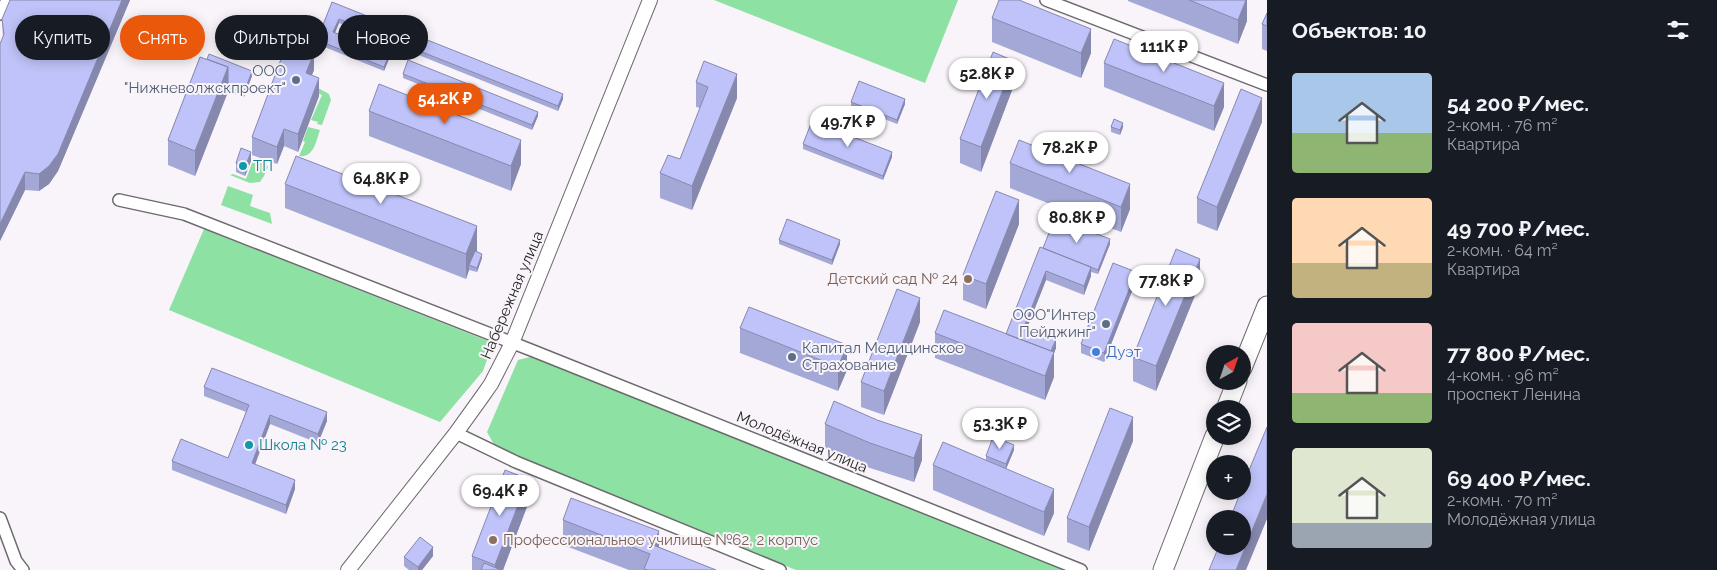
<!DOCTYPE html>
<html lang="ru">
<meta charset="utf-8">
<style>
:root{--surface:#171b24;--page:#20242c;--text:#f1f3f6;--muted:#9ea1a6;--accent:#ea580c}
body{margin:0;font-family:Raleway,sans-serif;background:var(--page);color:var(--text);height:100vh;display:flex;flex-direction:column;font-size:19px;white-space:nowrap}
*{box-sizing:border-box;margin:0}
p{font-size:16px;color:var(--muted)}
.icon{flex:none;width:28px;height:28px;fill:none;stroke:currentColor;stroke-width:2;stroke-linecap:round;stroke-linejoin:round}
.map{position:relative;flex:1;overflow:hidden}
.side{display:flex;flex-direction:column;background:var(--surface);width:450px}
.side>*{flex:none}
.banner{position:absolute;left:15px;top:15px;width:475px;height:45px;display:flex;gap:10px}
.needle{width:32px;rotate:40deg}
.tools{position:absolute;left:1206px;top:345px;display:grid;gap:10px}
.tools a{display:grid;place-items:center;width:45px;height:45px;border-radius:50%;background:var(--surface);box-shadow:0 2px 12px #0003;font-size:25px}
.price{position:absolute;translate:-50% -42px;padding:0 11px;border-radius:18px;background:#fff;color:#222;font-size:16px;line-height:32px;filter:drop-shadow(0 1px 2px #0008)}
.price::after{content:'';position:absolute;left:50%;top:30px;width:15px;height:11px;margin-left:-8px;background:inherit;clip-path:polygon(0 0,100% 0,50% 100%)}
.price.active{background:var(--accent);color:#fff}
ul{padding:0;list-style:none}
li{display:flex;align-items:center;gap:15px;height:125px;padding:0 25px}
li span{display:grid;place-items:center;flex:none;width:140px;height:100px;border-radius:5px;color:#555}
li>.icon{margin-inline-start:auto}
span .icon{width:60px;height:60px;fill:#fffc;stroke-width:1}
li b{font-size:21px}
h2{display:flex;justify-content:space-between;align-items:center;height:60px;padding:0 25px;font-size:21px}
.chip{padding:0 18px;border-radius:22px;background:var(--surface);box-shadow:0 2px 12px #0003;font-size:18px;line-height:45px}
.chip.active{background:var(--accent);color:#fff}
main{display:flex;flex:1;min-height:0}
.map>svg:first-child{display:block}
.green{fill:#8de1a2}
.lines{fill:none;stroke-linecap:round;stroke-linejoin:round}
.minor-casing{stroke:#6d696e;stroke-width:14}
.tertiary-casing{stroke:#6d696e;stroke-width:16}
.primary-casing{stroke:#6d696e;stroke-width:21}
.minor{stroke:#fff;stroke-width:11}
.tertiary{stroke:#fff;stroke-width:14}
.primary{stroke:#fff;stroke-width:19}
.wall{fill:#a4a8d6}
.shaded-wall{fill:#8688ae}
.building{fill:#bfc3f9;stroke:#8688ae}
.service-dot{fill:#5c6f8a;stroke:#f8f4f9;stroke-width:2}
.culture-dot{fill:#0f9aa8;stroke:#f8f4f9;stroke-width:2}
.education-dot{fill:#8d6e63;stroke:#f8f4f9;stroke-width:2}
.shop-dot{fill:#3f7fe0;stroke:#f8f4f9;stroke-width:2}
.labels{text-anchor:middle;stroke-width:4;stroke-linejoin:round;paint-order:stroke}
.service-label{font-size:15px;fill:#4e5e75;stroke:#f8f4f9;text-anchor:end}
.culture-label{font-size:15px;fill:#0d838f;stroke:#f8f4f9;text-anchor:start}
.education-label{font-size:15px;fill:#785e54;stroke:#f8f4f9;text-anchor:end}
.street-label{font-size:15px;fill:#201f20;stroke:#f8f4f9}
.shop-label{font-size:15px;fill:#366cbe;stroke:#f8f4f9;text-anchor:start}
</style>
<main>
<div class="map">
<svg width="1267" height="570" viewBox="0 0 1267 570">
<rect width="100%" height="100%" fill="#f8f4f9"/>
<!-- green -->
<path class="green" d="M714 0H958L925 83Z
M318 88 329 94 331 100 322 125 317 124 318 122 311 120 322 95 316 93Z
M308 127 320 130C316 141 314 158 299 156L305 142 303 141Z
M254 158 264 162 268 167 264 176 260 182 250 183 230 175 233 174 246 179Z
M228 186 253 195 250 206 270 213 272 224 221 205Z
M204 229 493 343 483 371 440 422 169 310Z
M534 356 1074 570H796L496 448 487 432 518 360Z"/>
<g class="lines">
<!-- minor casing -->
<g class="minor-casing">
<path id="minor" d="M1046 0 1267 85
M0 14 7 0
M119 200 184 214 531 350 1081 570
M456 433 516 462 780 570
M0 518 16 561 23 570"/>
</g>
<!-- tertiary casing -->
<g class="tertiary-casing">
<path id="tertiary" d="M348 570 456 433 484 394 491 384 512 343 650 0"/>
</g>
<!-- primary casing -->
<g class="primary-casing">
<path id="primary" d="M1242 368 1267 306
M1226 409 1237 381
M1163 570 1215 436"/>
</g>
<!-- minor -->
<use href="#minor" class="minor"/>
<!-- tertiary -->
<use href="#tertiary" class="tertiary"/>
<!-- primary -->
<use href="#primary" class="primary"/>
</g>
<!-- wall -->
<path class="wall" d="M10 0H130L58 171 49 184 39 191 25 190 0 241V44L3 38 2 19Z
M1128 0H1247V21L1238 44 1128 1Z
M332 2 563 99 558 111 339 23 335 33 389 59 384 71 317 44V40Z
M1267 13V51L1262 49V24Z
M992 18 1091 53 1081 78 992 42Z
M292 44 314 70 311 76 319 96 298 152 284 146 277 164 252 155V137L281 60 267 56V47Z
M200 57 252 76 244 97 228 91 195 176 168 165V140Z
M1104 63 1224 107 1214 131 1104 87Z
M403 74 538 116 532 130 403 78Z
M696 82 737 98 692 210 660 198V173L680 159 700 108 696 107Z
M1014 85 981 172 960 163V139Z
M851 102 905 104 897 124 851 106Z
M369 111 521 164 511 191 369 136Z
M1262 122 1217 231 1197 223V198Z
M1111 127H1123L1120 135 1111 132Z
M803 144 892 157 883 180 803 149Z
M251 161 245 176 236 172V163Z
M1010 163 1130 209 1121 232 1010 188Z
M285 184 477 251 482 258 477 272 469 270 466 279 285 208Z
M1019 224 986 309 963 300V275Z
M779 240 840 244 832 265 779 244Z
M1110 244 1098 274 1091 272V276L1084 295 1046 280 1027 328 1056 348 1054 353V377L1045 400 935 358V333L1006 334 1043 248Z
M1136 281 1104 362 1081 353V344Z
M1200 283 1156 391 1133 381V357Z
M920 322 884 415 861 407V382Z
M740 328 847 370 838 391 740 353Z
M204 387 327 421 318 443 270 424 255 465 295 489 286 514 172 470V461L228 458 246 412 204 396Z
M825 424 922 460 914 482 870 468 825 448Z
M1133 441 1089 551 1067 542V518Z
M1014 450 1006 469 1054 513 1044 536 933 490V465L986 460V456Z
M528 504 503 570H472V556Z
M563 520 659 547 716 570H629L563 545Z
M433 556 422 570H409L404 566V557Z"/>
<!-- shaded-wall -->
<path class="shaded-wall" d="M122 0H130L58 171 49 184 39 191V174Z
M1246 0H1247V21L1238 44V20Z
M339 19V23L333 37V32Z
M1091 29V53L1081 78V53Z
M314 53V70L306 91V73Z
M389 55V59L384 71V67Z
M1014 61V85L981 172V147Z
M228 67V92L195 176V151Z
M252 71V76L244 97V93Z
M737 74V98L692 210V186Z
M319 78V96L298 152V134Z
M1224 83V107L1214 131V106Z
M563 94V99L558 111V106Z
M1262 98V122L1217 231V207Z
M905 99V104L897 124V120Z
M538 112V116L532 130V125Z
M1123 123V127L1120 135V130Z
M284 129V146L277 164V147Z
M521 140V164L511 191V166Z
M251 152V161L245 176V167Z
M892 152V157L883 180V176Z
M25 172V190L0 241V224Z
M1130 184V209L1121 232V207Z
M1019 200V224L986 309V284Z
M477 226V251L471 266 469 265V270L466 279V254Z
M1110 239V244L1098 274V270Z
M840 240V244L832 265V260Z
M482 254V258L477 272V268Z
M1200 259V283L1156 391V366Z
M1091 267V276L1084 295V286Z
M1046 271V280L1024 336V327Z
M1136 272V281L1104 362V353Z
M920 298V322L884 415V391Z
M1056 339V348L1054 353V377L1045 400V376L1050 355Z
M847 345V370L838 391V367Z
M327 412V421L318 443V434Z
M270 415V424L252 472V463Z
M1133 417V441L1089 551V527Z
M922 435V460L914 482V458Z
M1014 445V450L1006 469V464Z
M528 479V504L503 570H495V565Z
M295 480V489L286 514V505Z
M1054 489V513L1044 536V512Z
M1267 494V519L1246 570H1236Z
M659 531V556L653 545Z
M433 547V556L422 570H418V567Z"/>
<!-- building -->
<path class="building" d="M10 0H122L58 154 49 166 39 174 25 172 0 224V44L4 34 2 19Z
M999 0H1019L1091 29 1081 53 992 18Z
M1189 0H1246L1238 20Z
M332 2 563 94 558 106 339 19 333 32 389 55 384 67 317 40Z
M1267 13V26L1262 24Z
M273 31 292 38 289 43H287L284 53 267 47Z
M1114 39 1224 83 1214 106 1104 63Z
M287 43 314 53 306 73 319 78 298 134 284 129 277 147 252 137Z
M993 52 1014 61 981 147 960 139Z
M209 54 252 71 244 93 228 87V67L207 59Z
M200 57 228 67 195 151 168 140Z
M408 60 538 112 532 125 403 74Z
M704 61 737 74 692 186 660 173 668 155 680 159 708 87 696 82Z
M859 81 905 99 897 120 851 102Z
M379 84 521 140 511 166 369 111Z
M1241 89 1262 98 1217 207 1197 198Z
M1114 119 1123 123 1120 130 1111 127Z
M812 121 892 152 883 176 803 144Z
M1019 140 1130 184 1121 207 1010 163Z
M241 148 251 152 245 167 236 163Z
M296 156 477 226 466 254 285 184Z
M996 191 1019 200 986 284 963 275Z
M1055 218 1110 239 1098 270 1043 248Z
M787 219 840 240 832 260 779 240Z
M1040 247 1091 267 1084 286 1046 271 1024 327 1056 339 1051 351 1006 334Z
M1176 249 1200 259 1156 366 1133 357Z
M475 251 482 254 477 268 469 265Z
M1113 263 1136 272 1104 353 1081 344Z
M897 289 920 298 884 391 861 382Z
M749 307 847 345 838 367 740 328Z
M944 310 1054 352 1045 376 935 333Z
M212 368 327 412 318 434 270 415 252 463 295 480 286 505 172 461 181 439 228 458 249 405 204 387Z
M834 401 877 420 922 435 914 458 870 443 825 424Z
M1110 408 1133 417 1089 527 1067 518Z
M1267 427V494L1236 570H1209L1219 546H1242V519H1230L1241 491H1242V487Z
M993 437 1014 445 1006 464 986 456Z
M943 442 1054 489 1044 512 933 465Z
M505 470 528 479 495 565 472 556Z
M571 498 659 531 653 545 716 570H648L644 569 650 554 563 520Z
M420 537 433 547 418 567 404 557Z
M484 563 501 570H481Z"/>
<!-- markers -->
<g class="service-dot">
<circle cx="296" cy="80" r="5"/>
<circle cx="1106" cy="324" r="5"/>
<circle cx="792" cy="357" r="5"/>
</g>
<g class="culture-dot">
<circle cx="243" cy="166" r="5"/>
<circle cx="249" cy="445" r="5"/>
</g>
<g class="education-dot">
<circle cx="968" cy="279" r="5"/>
<circle cx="493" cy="540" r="5"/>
</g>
<circle class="shop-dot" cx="1096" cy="352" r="5"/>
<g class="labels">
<!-- service labels -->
<g class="service-label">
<text x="286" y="76">ООО<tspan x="286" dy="17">"Нижневолжскпроект"</tspan></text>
<text x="1096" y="320">ООО"Интер<tspan x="1096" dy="17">Пейджинг"</tspan></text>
<text x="802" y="353" text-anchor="start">Капитал Медицинское<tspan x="802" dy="17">Страхование</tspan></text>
</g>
<!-- culture labels -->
<g class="culture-label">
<text x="253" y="171">ТП</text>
<text x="259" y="450">Школа № 23</text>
</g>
<!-- education labels -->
<g class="education-label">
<text x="958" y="284">Детский сад № 24</text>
<text x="503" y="545" text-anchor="start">Профессиональное училище №62, 2 корпус</text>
</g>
<!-- street labels -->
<g class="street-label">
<text transform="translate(512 295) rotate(-67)" y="5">Набережная улица</text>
<text transform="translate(802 442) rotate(22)" y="5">Молодёжная улица</text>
</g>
<!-- shop labels -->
<g class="shop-label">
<text x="1106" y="357">Дуэт</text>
</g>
</g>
</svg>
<div class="tools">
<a><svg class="needle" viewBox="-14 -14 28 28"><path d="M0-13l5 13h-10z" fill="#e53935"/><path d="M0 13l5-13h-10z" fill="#9ea1a6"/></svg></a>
<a><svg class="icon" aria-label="layers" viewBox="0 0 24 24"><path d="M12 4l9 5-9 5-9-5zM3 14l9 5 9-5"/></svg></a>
<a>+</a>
<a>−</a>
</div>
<b class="price" style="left:1164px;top:73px">111K ₽</b>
<b class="price" style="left:987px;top:100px">52.8K ₽</b>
<b class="price active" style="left:445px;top:125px">54.2K ₽</b>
<b class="price" style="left:848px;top:148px">49.7K ₽</b>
<b class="price" style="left:1070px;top:174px">78.2K ₽</b>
<b class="price" style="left:381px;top:205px">64.8K ₽</b>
<b class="price" style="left:1077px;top:244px">80.8K ₽</b>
<b class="price" style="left:1166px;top:307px">77.8K ₽</b>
<b class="price" style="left:1000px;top:450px">53.3K ₽</b>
<b class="price" style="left:500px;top:517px">69.4K ₽</b>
<div class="banner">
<a class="chip">Купить</a>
<a class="chip active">Снять</a>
<a class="chip">Фильтры</a>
<a class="chip">Новое</a>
</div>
</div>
<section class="side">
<h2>Объектов: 10<svg class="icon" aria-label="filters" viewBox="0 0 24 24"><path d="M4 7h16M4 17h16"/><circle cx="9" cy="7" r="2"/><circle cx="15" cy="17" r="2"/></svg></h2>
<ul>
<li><span style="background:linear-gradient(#a9c7e8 60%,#8fb573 0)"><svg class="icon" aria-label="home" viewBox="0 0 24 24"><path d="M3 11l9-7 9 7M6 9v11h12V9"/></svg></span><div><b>54 200 ₽/мес.</b><p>2-комн. · 76 m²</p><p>Квартира</p></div></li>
<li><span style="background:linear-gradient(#ffd9b3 65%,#c2b280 0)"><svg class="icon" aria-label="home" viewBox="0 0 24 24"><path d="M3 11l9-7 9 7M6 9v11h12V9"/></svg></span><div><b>49 700 ₽/мес.</b><p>2-комн. · 64 m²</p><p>Квартира</p></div></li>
<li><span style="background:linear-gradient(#f6c9c9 70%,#8fb573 0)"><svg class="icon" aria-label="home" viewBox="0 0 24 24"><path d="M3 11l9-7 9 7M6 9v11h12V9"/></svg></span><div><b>77 800 ₽/мес.</b><p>4-комн. · 96 m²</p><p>проспект Ленина</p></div></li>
<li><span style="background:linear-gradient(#dfe7d0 75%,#9aa5b1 0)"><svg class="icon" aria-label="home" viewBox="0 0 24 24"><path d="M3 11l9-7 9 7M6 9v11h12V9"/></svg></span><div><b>69 400 ₽/мес.</b><p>2-комн. · 70 m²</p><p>Молодёжная улица</p></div></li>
</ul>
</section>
</main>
